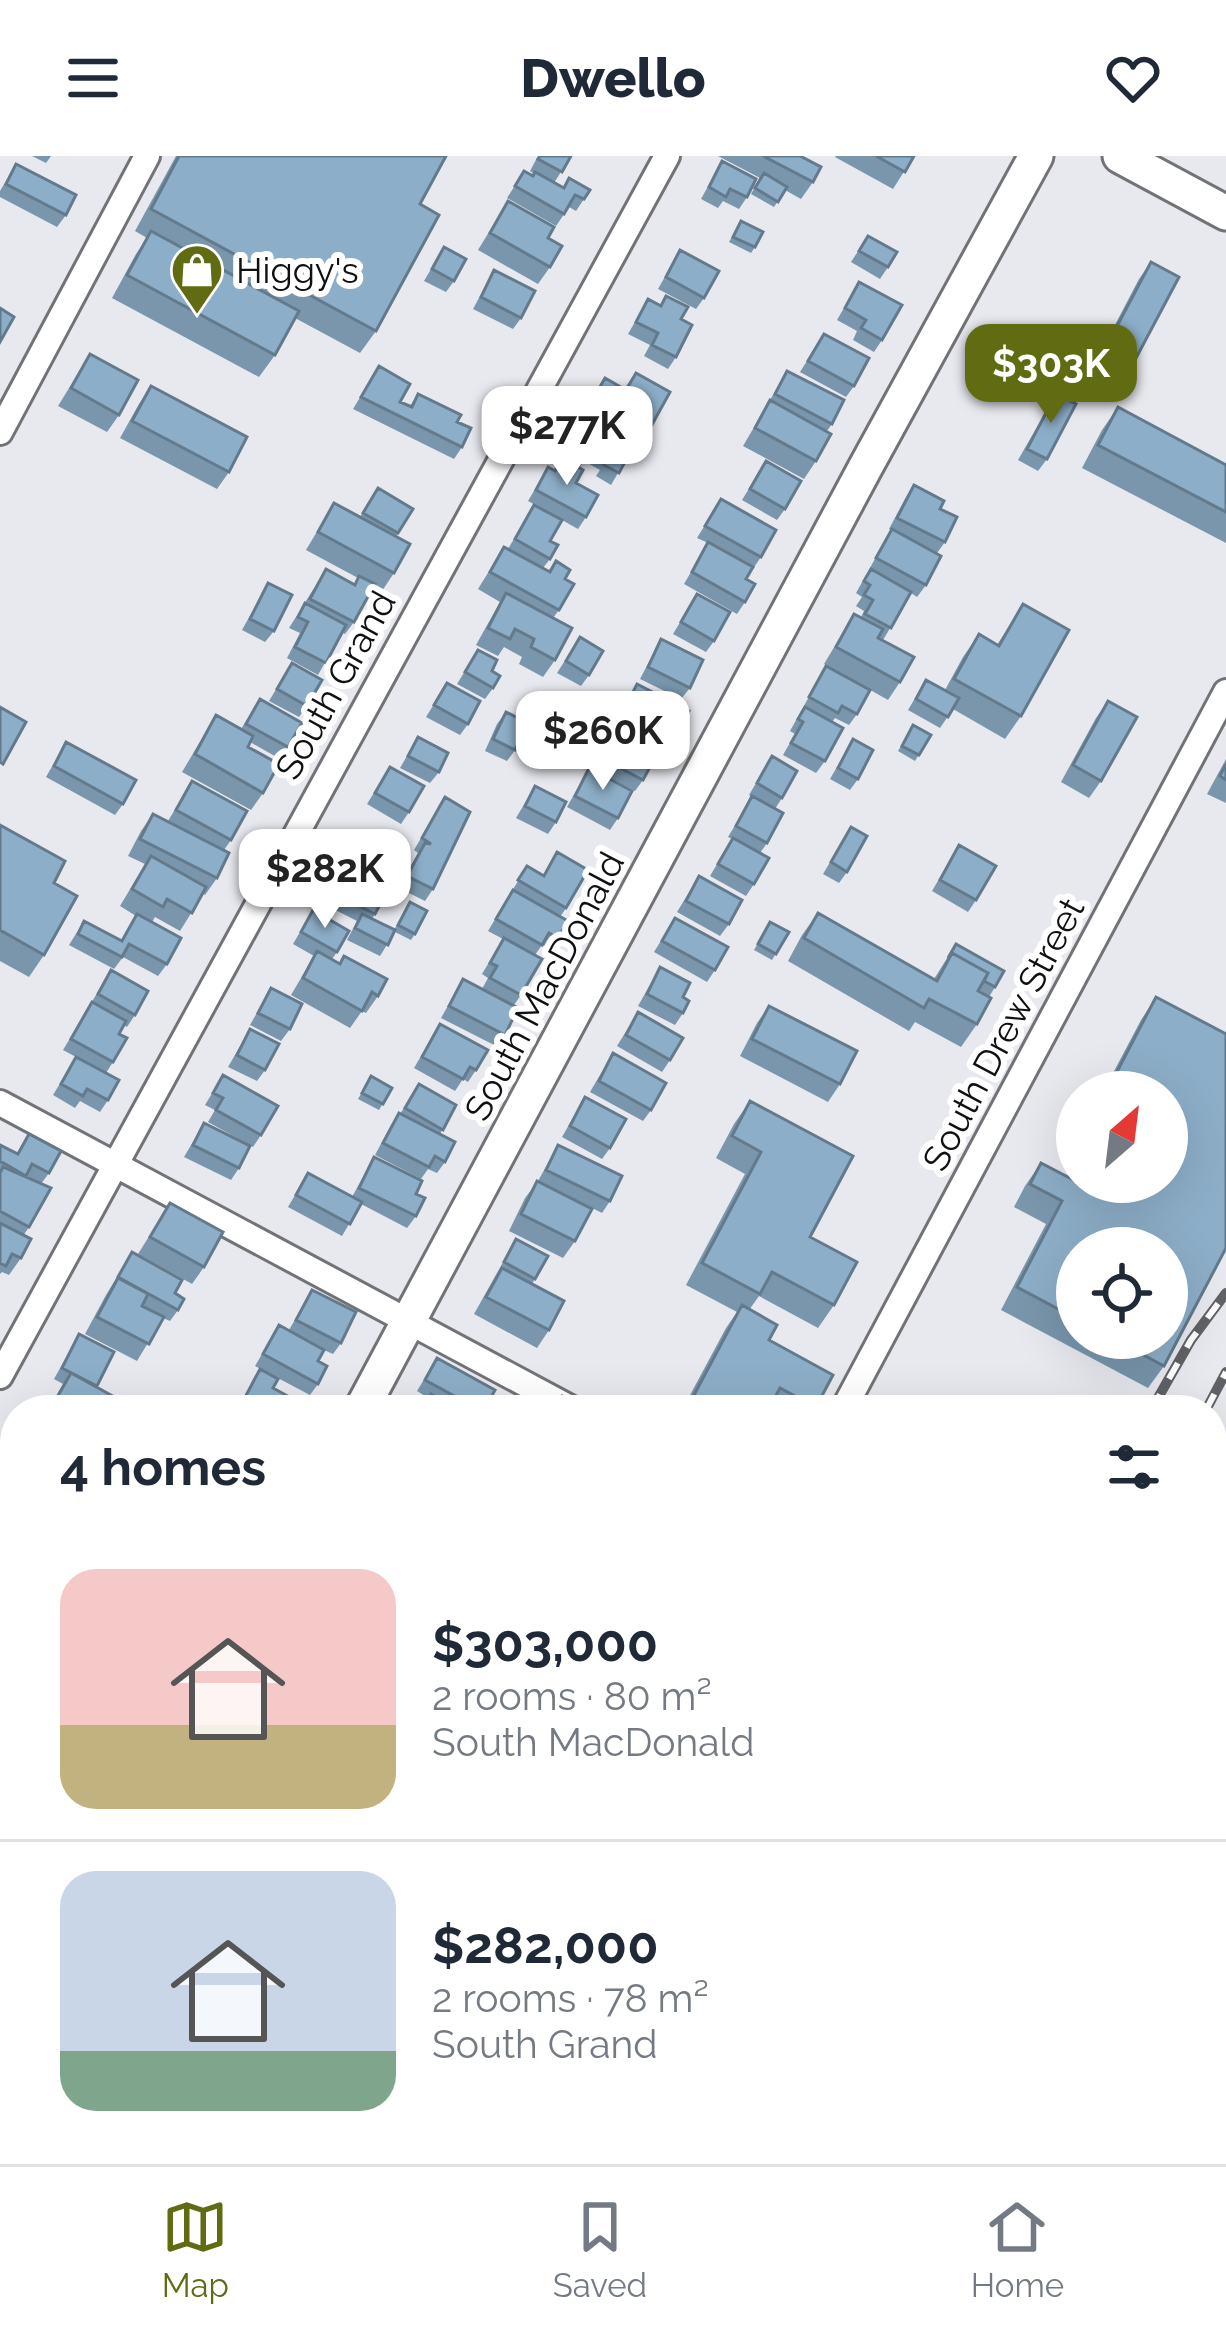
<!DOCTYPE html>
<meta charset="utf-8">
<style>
:root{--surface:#fff;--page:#f6f6f7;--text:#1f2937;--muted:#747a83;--line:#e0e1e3;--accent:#616b11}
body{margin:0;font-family:Raleway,sans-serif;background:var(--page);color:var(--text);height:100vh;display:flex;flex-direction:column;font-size:45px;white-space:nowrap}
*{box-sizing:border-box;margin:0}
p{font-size:39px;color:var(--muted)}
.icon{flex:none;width:66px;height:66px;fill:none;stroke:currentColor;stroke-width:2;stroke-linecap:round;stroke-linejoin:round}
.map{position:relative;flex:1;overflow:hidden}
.drawer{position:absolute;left:0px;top:1239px;width:1227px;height:771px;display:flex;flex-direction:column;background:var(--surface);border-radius:48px 48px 0 0;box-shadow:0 12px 48px #0002}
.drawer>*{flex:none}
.needle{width:78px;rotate:28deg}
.buttons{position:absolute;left:1056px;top:915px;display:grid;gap:24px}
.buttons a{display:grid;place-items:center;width:132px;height:132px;border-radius:50%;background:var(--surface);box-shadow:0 12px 48px #0002;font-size:60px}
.price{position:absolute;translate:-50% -102px;padding:0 27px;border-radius:24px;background:#fff;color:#222;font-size:39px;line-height:78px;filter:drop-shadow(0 3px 6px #0008)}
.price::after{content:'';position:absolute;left:50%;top:72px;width:36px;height:27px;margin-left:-18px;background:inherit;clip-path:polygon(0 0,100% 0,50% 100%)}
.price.selected{background:var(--accent);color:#fff}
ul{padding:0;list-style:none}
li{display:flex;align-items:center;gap:36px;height:300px;padding:0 60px}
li+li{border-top:3px solid var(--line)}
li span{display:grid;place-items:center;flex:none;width:336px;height:240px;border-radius:36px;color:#555}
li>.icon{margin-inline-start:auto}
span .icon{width:144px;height:144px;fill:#fffc;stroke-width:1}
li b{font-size:51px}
h2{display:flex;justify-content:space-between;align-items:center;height:144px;padding:0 60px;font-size:51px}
header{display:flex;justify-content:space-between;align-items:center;height:156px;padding:0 60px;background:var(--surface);font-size:54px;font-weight:800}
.tabs{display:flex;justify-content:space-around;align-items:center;height:168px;border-top:3px solid var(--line);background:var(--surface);font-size:33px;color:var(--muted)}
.tabs a{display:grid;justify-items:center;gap:6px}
.tabs .selected{color:var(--accent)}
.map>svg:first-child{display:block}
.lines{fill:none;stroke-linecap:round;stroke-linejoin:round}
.street-casing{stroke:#717377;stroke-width:30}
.secondary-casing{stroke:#717377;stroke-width:39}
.street{stroke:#fff;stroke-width:24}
.secondary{stroke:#fff;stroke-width:33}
.rail-casing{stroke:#616265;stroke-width:10}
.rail{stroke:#fff;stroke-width:6;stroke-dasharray:18;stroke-linecap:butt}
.wall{fill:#7996ac;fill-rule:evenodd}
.building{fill:#8daec8;stroke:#637a8c;stroke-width:3}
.labels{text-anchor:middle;stroke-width:12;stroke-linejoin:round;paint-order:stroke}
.poi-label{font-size:36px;fill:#0f1011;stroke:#fff;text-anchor:start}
.street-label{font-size:36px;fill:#0f1011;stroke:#fff}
</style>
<header><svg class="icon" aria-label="menu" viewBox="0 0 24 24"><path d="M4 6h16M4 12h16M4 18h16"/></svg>Dwello<svg class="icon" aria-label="heart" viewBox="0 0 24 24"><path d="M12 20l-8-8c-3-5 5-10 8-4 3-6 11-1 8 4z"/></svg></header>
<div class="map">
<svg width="1226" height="2008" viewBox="0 0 1226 2008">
<rect width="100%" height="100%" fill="#e8e9ef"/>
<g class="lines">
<!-- street casing -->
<g class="street-casing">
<path id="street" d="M0 276 147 0
M0 947 574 1254
M0 1220 667 0
M843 1254 1226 536
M1212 1558 1226 1566
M1212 1931 1226 1905
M444 2008 451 1995
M1171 2008 1178 1995"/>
</g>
<!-- secondary casing -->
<g class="secondary-casing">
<path id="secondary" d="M1120 0 1226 57
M361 1254 865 312 1036 0
M1212 1379 1226 1352
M0 1927 15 1899
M876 2008 883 1995"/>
</g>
<!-- street -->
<use href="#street" class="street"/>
<!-- secondary -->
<use href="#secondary" class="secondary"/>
<!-- rail casing -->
<g class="rail-casing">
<path id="rail" d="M1151 1254 1191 1184 1226 1137
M1206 1254 1226 1216
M807 2008 813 1995"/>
</g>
<!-- rail -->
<use href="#rail" class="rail"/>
</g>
<!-- wall -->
<path class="wall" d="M32 0H51L46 7Z
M176 0H446L420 48 376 175 360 197 295 162 275 199 259 221 112 142 136 98 147 82 135 75Z
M538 0H571L554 27 563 32 569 22 590 34 576 55 569 51 556 70 507 42 524 15 533 20 534 18 530 15Z
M718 0H800L813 26 801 43 785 34 774 51 751 38 760 22Z
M836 0H914L893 33 835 1Z
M722 5 747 41 739 53 723 45 718 52 701 43Z
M16 8 66 59 57 71 0 41V35Z
M508 45 548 82 550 111 538 128 478 94Z
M741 65 755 91 751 97 729 86Z
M868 80 888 111 880 123 851 106Z
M444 91 454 125 446 136 424 125Z
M680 94 704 142 696 153 658 133Z
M1151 106 1135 204 1123 221 1095 207 1139 123Z
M494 114 521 162 513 173 473 153Z
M859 126 882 184 874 196 853 184 857 175 837 164Z
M666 140 676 201 668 213 644 200 650 189 628 178 648 143 660 149Z
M824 178 854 230 846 241 800 216Z
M90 198 119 259 107 276 58 250Z
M379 210 400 246 410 250 418 238 457 266 462 291 454 303 353 253Z
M787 215 832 268 827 275 816 305 804 323 743 290Z
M636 217 648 276 636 293 633 291 611 329 596 320 600 314 584 305 579 312 576 327 586 361 578 373 528 345 548 311 554 314 561 304 559 303 583 263 580 262 605 222 624 233Z
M151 230 229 316 217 333 120 282 139 248Z
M1056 238 1047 303 1038 315 1018 304Z
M1118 251 1226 309V387L1082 312 1102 274Z
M766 305 785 353 777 364 742 344Z
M914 329 940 353 945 386 937 397 926 429 917 441 911 437 883 484 900 526 888 544 824 508 854 458 861 461 864 455 856 450 862 441 856 437 891 374 889 373 906 341Z
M378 332 413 353 396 381 394 417 382 435 373 430 354 466 345 478 342 476 318 519 287 502 300 477 289 472 326 413 354 428 358 422 306 394 334 347 360 361Z
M721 343 761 401 746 423 745 446 737 458 684 428 708 387 697 382Z
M534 349 550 385V403L543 412 548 415 556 405 565 423 559 454 553 462 555 504 543 521 519 508 522 501 504 491 498 500 476 489 500 446 478 433 504 391 508 393Z
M268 427 274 475 265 486 242 474Z
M697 438 714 485 706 496 673 478Z
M1023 448 1021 560 1005 583 953 553 940 572 908 554 926 524 945 534 963 501 979 478 997 489Z
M580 481 589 519 581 530 557 517Z
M661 483 690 532 681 543 640 523Z
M478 494 492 515 493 532 485 543 457 528Z
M292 507 307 550 299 561 269 545Z
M826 510 857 558 849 569 835 562 832 566 825 605 816 617 783 599 795 578 790 575Z
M447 527 468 568 460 579 426 561Z
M637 528 675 582 667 594 615 567Z
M260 543 288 591 280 603 250 586 248 591 263 637 251 654 182 616 216 559 241 573Z
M1108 545 1101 625 1089 642 1061 626 1096 562Z
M506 556 515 594 507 605 485 595 497 568Z
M602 568 643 624 635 635 580 607Z
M913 569 931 579 915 605 898 595Z
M418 581 439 616 430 627 400 612Z
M853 583 858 623 850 634 830 623Z
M66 586 123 648 115 659 46 621Z
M772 600 782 642 775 653 767 687 760 697 754 728 746 740 710 720 732 683 728 681 752 641 749 639Z
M1226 603V647L1207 638Z
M390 611 409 656 401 668 367 648Z
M589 612 618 662 610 674 567 651Z
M192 625 231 684 224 694 217 722 205 739 203 738 180 775 155 761 152 766 167 808 158 820 123 801 114 813 69 789 84 765 121 785 136 760 120 750 145 708 128 700 141 675 153 658 168 665Z
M535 630 556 666 548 678 516 662Z
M445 641 433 733 425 745 399 732 418 697 414 694Z
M0 669 54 727 44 799 29 821 0 805Z
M851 671 847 716 839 727 823 718Z
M959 689 976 744 968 756 932 735Z
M557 696 566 752 560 761 558 782 550 794 542 789 535 799 521 839 514 849 505 879 496 890 441 862 463 823 482 833 488 822 482 818 503 783 488 775 527 710 543 719Z
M346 701 367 730 385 739 372 763 394 774 410 746 415 778 411 784 395 776 380 800 347 784 357 765 320 746Z
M699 720 729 768 720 780 677 756Z
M313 754 337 796 332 803 339 807 344 800 378 840 366 857 362 855 350 872 291 839 314 800 293 788Z
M818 757 934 823 956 788 995 831 989 841 977 868 961 891 915 866 909 875 788 805 802 779Z
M675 762 715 814 707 826 654 796Z
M770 766 789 776 772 804 754 794Z
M660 811 683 841V857L675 869 638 850Z
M111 814 135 859 127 871 124 869 119 878 113 906 106 917 108 944 100 956 80 945 75 952 53 939 76 901 63 894Z
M271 832 290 873 281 885 250 869Z
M1156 841 1226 878V1092L1164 1210 1148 1232 1001 1154 1046 1068 1014 1051 1025 1030 1041 1007 1086 1031 1088 1026H1167V936H1103L1141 864ZM1077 1092H1167V1182H1077Z
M769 850 840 928 828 946 740 900 757 867Z
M638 856 670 904 662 916 617 890Z
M440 868 476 914 468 926 463 923 455 935 414 912Z
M250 873 265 914 257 925 228 911Z
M613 897 651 954 643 965 590 936Z
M223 919 261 979 253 991 208 966 215 954 205 949Z
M371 920 392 932 379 954 358 943Z
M419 928 456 949 440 978 445 1006 437 1017 428 1013 421 1023 375 999 391 969 399 957 400 958Z
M585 941 610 992 602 1003 562 981Z
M750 945 810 1081 834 1149 818 1172 759 1140 749 1154 769 1184 833 1219 814 1254H682L726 1172 737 1156 686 1129 745 1018 716 1002 734 968Z
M204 967 239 1012 231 1024 184 1001Z
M29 978 49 1017 41 1028 29 1071 23 1080 21 1102 9 1119 2 1116 0 1118V989L17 998Z
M558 989 610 1045 602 1057 548 1030 575 1085 563 1102 509 1075 525 1042 538 1025Z
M374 1001 416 1038V1060L407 1072 361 1048 342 1080 288 1051 308 1017 352 1041Z
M170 1047 204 1111 192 1128 138 1098Z
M516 1083 548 1100 532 1128 549 1174 537 1192 474 1158Z
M132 1096 175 1137 178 1154 170 1165 163 1162 137 1205 85 1178 106 1139Z
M312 1134 341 1187 333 1198 324 1194 318 1205V1228L310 1239 255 1210 279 1169 289 1174Z
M79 1178 96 1231 138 1254H48L63 1228 54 1223Z
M437 1202 484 1254H420L428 1242 417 1235Z
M260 1213 273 1232 290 1254H236Z
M15 1294V1309L9 1306Z
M8 1319 15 1323V1424L0 1415V1331Z
M0 1428 15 1455 4 1473 0 1470Z
M1223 1611 1226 1612V1664L1212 1657V1628Z
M15 1670V1701L2 1694Z
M0 1697 15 1705V1767L0 1759Z
M1226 1709V1824L1222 1830 1217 1827 1212 1833V1732Z
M43 1995H66L60 2005Z
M204 1995H241L238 2002 249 2008H197Z
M733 1995H757L751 2005Z"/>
<!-- building -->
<path class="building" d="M179 0H446L420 48 439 59 376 175 151 53Z
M540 0H571L562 16 538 3Z
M763 0H800L821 11 813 26Z
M876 0H914L905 16Z
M722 5 756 23 747 41 730 33 726 41 709 31Z
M16 8 76 39 66 59 6 28Z
M524 15 533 20 535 16 564 32 569 22 590 34 584 43 575 39 564 58 515 30Z
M764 17 787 31 778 46 755 32Z
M508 45 554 71 548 82 562 90 550 111 490 77Z
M741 65 763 76 755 91 733 81Z
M151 75 299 155 275 199 127 119Z
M868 80 897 96 888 111 859 95Z
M444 91 466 103 454 125 432 113Z
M680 94 719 115 704 142 666 121Z
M1151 106 1179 121 1135 204 1107 189Z
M494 114 535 135 521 162 481 141Z
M859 126 902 149 882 184 861 172 866 164 845 152Z
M666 140 688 151 681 163 692 169 676 201 652 189 658 177 636 166 648 143 661 150Z
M0 152 14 161 0 186Z
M824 178 869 202 854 230 808 205Z
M90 198 138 224 119 259 71 232Z
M379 210 410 228 400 246 412 251 418 238 461 259 457 266 471 272 462 291 361 241Z
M787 215 844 244 832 268 775 238Z
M636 217 670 236 648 276 592 245 605 222 626 234Z
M151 230 247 281 229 316 132 265Z
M1056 238 1076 248 1047 303 1027 293Z
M770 244 831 278 816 305 755 272Z
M1118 251 1226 309V356L1098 289Z
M585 260 635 287 619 317 604 309 608 302 591 293 586 302 568 291Z
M562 302 583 314 576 327 598 339 586 361 536 334 548 311 555 315Z
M766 305 801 325 785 353 750 333Z
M914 329 944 345 940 353 957 361 945 386 897 362Z
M378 332 413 353 398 377 363 357Z
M721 343 776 374 761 401 705 370Z
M334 347 410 388 394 417 318 376Z
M534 349 562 364 550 385 558 389 550 403 515 383Z
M892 373 941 400 926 429 876 402Z
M708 386 753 411 746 423 755 428 745 446 692 416Z
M504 391 550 416 556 405 570 414 565 423 574 428 559 454 490 416Z
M326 413 355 429 359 420 375 428 354 466 310 443Z
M871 413 911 436 891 472 865 458 873 444 864 439 870 429 864 425Z
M268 427 292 439 274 475 250 463Z
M506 437 572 472 555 504 531 491 534 483 515 473 510 483 488 472Z
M697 438 730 456 714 485 681 466Z
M305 447 346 469 326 507 295 491 308 466 298 461Z
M1023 448 1069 474 1021 560 954 523 979 478 999 490Z
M854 458 883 473 878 482 914 501 900 526 836 491Z
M580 481 603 495 589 519 566 505Z
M661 483 703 504 690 532 648 511Z
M478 494 497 504 492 515 500 520 493 532 465 516Z
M292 507 322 524 307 550 277 533Z
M826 510 870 534 857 558 842 550 838 557 809 541Z
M926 524 959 542 948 561 916 543Z
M447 527 480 545 468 568 434 549Z
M637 528 689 555 675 582 623 556Z
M260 543 302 567 288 591 246 568Z
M1108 545 1137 561 1101 625 1073 609Z
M0 551 26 566 3 608 0 606Z
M805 551 843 572 825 605 791 587 803 566 798 563Z
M506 556 528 567 515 594 493 583Z
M216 559 253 580 248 591 279 608 263 637 195 598Z
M602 568 657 598 643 624 588 595Z
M913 569 931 579 919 599 902 590Z
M418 581 448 597 439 616 408 600Z
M853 583 873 594 858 623 838 612Z
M66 586 136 624 123 648 54 610Z
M772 600 797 615 782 642 757 627Z
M1226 608V624L1220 620Z
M390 611 424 630 409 656 375 637Z
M589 612 632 635 618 662 575 640Z
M192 625 247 655 231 684 176 654Z
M535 630 566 646 556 666 525 650Z
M752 640 783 657 767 687 736 670Z
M445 641 470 656 433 733 407 720 425 687 431 688 422 682Z
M153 658 229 697 217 722 140 683Z
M0 669 65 705 54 727 77 740 44 799 0 774Z
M851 671 867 680 847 716 831 706Z
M733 682 769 702 754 728 718 708Z
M959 689 996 710 976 744 940 724Z
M557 696 588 714 566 752 518 724 527 710 544 720Z
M151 700 206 731 192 757 167 743 163 751 132 733Z
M346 701 375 716 367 730 385 739 375 758 328 734Z
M699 720 742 744 729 768 686 745Z
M513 734 568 765 558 782 549 777 542 789 496 763Z
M410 746 427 755 415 778 398 769Z
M313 754 349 775 337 796 301 776Z
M818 757 937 825 952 797 988 817 978 835 991 842 977 868 929 843 924 852 804 782Z
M137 758 181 782 167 808 129 788 122 801 78 778 84 765 122 785Z
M362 758 395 774 388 789 355 772Z
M675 762 728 791 715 814 662 785Z
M770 766 789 776 776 798 758 788Z
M504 782 542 803 521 839 490 822 497 810 490 807Z
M956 788 1004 815 995 831 984 825 988 817 952 797 948 802Z
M317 795 340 808 344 800 387 823 378 840 372 836 362 855 303 822Z
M660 811 690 827 683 841 689 845 683 857 647 838Z
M111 814 148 835 135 859 98 838Z
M463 823 518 852 505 879 449 850Z
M271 832 302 848 290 873 258 857Z
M1156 841 1226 878V1092L1164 1210 1112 1182H1167V1092H1077V1163L1017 1131 1062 1045 1030 1028 1041 1007 1089 1032 1092 1026H1167V936H1119L1109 931Z
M92 846 126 865 119 878 127 882 113 906 71 883Z
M769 850 857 895 840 928 752 883Z
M638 856 683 882 670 904 626 879Z
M440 868 488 894 476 914 470 911 463 923 422 901Z
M250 873 279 888 265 914 237 899Z
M613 897 666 927 651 954 599 925Z
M76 901 119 924 108 944 87 933 83 940 61 928Z
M223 919 278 950 261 979 216 954 223 942 213 937Z
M371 920 392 932 383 948 362 937Z
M419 928 456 949 443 974 405 952Z
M585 941 626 963 610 992 570 970Z
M750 945 853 1000 810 1081 857 1106 834 1149 772 1116 760 1138 702 1107 761 996 732 980Z
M399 957 455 986 445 1006 435 1000 429 1011 383 987Z
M204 967 250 990 239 1012 193 989Z
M29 978 61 995 49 1017 32 1008 26 1020 0 1005V989L18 998Z
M558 989 622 1020 610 1045 546 1014Z
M374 1001 422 1025 416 1038 425 1042 416 1060 359 1032Z
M3 1011 51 1032 29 1071 0 1055V1017Z
M308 1017 362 1046 350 1068 296 1039Z
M537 1025 592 1053 575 1085 521 1058Z
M170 1047 223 1076 204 1111 150 1081Z
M0 1067 31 1083 21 1102 12 1098 6 1110 0 1107Z
M516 1083 548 1100 535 1123 504 1106Z
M132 1096 182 1124 175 1137 184 1143 178 1154 118 1121Z
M502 1112 564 1145 549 1174 486 1141Z
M118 1122 148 1138 142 1150 164 1161 149 1188 97 1161Z
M312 1134 356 1156 341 1187 296 1164Z
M742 1149 777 1169 769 1184 833 1219 816 1251 780 1232 768 1254H722L694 1239Z
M279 1169 324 1194 318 1205 327 1210 318 1228 263 1198Z
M79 1178 114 1196 97 1230 62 1212Z
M437 1202 495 1234 484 1254H480L425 1224Z
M260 1213 278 1223 273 1232 295 1244 290 1254H251L241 1249Z
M71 1217 138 1254H71L55 1245Z
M431 1238 461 1254H423Z
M562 1240 587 1254H554Z
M8 1319 15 1323V1355L0 1347V1334Z
M0 1356 15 1364V1407L0 1399Z
M0 1428 15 1437V1455L12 1461 0 1454Z
M0 1528 15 1536V1547L2 1571 0 1570Z
M1223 1611 1226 1612V1648L1212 1641V1632Z
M0 1697 15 1705V1743L0 1735Z
M1226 1711V1755L1212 1747V1739Z
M1212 1755 1226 1763V1811L1220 1821 1212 1817Z
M21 1995H32L55 2008H14Z
M92 1995H96L120 2008H85Z
M152 1995H176L173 2002 185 2008H145Z
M206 1995H241L238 2002 249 2008H220L203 2000Z
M952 1995H986L979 2008H945Z
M1078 1995H1122L1123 1996 1117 2008H1072Z
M551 2001 563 2008H547Z"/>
<!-- icons -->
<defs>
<g id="shop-pin" transform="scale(2.7)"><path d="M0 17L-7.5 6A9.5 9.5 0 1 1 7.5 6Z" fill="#616b11" stroke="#fff"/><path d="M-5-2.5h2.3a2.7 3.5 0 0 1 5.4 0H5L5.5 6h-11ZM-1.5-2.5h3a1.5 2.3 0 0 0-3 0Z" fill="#fff"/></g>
</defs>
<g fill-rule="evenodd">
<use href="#shop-pin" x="197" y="114"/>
</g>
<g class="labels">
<!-- poi labels -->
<g class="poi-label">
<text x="236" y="127">Higgy's</text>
</g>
<!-- street labels -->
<g class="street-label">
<text transform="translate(335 529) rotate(-61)" y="13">South Grand</text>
<text transform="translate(544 830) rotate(-62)" y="13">South MacDonald</text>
<text transform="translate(1003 878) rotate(-62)" y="13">South Drew Street</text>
</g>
</g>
</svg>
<div class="buttons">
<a><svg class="needle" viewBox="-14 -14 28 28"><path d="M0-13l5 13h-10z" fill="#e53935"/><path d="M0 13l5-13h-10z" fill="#747a83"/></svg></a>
<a><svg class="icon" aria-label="locate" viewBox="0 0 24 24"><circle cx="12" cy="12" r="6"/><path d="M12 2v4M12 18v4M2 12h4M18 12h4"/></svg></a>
</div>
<b class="price selected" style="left:1051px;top:270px">$303K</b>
<b class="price" style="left:567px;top:332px">$277K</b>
<b class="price" style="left:603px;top:637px">$260K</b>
<b class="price" style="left:325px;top:775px">$282K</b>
<section class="drawer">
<h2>4 homes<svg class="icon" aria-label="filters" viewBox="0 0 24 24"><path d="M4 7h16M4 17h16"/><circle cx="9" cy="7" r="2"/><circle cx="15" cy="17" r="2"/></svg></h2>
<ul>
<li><span style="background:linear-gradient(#f6c9c9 65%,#c2b280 0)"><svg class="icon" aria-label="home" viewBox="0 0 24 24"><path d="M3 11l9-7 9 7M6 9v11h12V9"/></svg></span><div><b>$303,000</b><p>2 rooms · 80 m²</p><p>South MacDonald</p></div></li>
<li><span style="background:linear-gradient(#c9d6e8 75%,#7fa58c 0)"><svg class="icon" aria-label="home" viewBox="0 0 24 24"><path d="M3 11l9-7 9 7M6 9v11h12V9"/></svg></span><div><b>$282,000</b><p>2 rooms · 78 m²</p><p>South Grand</p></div></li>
</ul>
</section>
</div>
<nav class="tabs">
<a class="selected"><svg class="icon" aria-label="map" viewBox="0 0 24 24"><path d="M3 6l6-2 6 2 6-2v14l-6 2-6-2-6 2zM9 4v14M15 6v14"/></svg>Map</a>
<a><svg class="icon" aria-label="saved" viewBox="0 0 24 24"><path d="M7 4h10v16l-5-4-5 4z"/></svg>Saved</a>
<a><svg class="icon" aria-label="home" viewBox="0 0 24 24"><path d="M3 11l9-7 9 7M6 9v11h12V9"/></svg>Home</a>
</nav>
